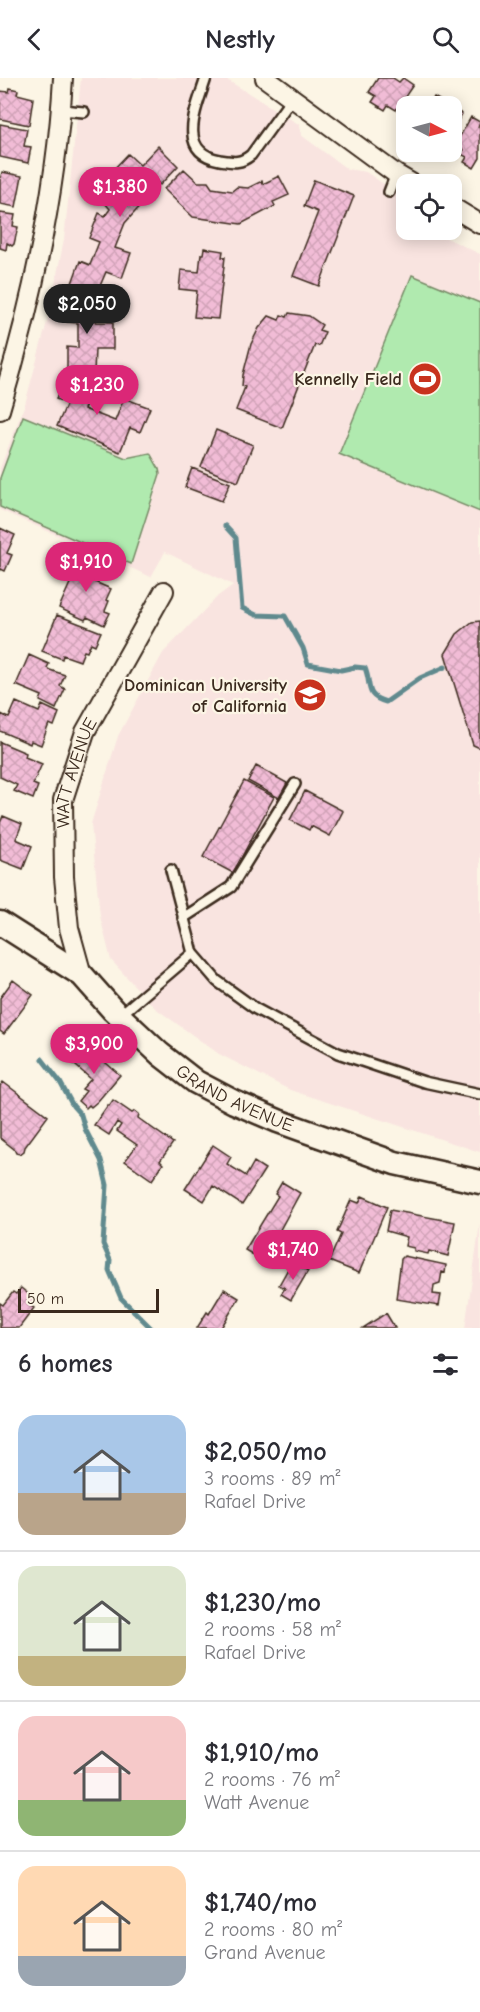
<!DOCTYPE html>
<meta charset="utf-8">
<style>
:root{--surface:#fff;--page:#f2f2f3;--text:#2b2b33;--muted:#7c7c81;--line:#e1e1e2;--accent:#db2777}
body{margin:0;font-family:"Comic Neue",sans-serif;background:var(--page);color:var(--text);height:100vh;display:flex;flex-direction:column;font-size:22px;white-space:nowrap}
*{box-sizing:border-box;margin:0}
p{font-size:20px;color:var(--muted)}
.icon{flex:none;width:33px;height:33px;fill:none;stroke:currentColor;stroke-width:2;stroke-linecap:round;stroke-linejoin:round}
.map{position:relative;height:1250px;overflow:hidden}
.drawer{display:flex;flex-direction:column;background:var(--surface);flex:1}
.drawer>*{flex:none}
.needle{width:39px;rotate:96deg}
.controls{position:absolute;left:396px;top:18px;display:grid;gap:12px}
.controls a{display:grid;place-items:center;width:66px;height:66px;border-radius:12px;background:var(--surface);box-shadow:0 3px 15px #0003;font-size:30px}
.scale{position:absolute;left:18px;bottom:15px;width:141px;box-sizing:border-box;padding-left:6px;border:3px solid #3b2a1e;border-top:0;font-size:16px;line-height:21px;white-space:nowrap;color:#3b2a1e;-webkit-text-stroke:4px #fcf5e5;paint-order:stroke}
.price{position:absolute;translate:-50% -51px;padding:0 14px;border-radius:21px;background:var(--accent);color:#fff;font-size:20px;line-height:39px;filter:drop-shadow(0 2px 3px #0008)}
.price::after{content:'';position:absolute;left:50%;top:36px;width:18px;height:14px;margin-left:-9px;background:inherit;clip-path:polygon(0 0,100% 0,50% 100%)}
.price.selected{background:#222;color:#fff}
ul{padding:0;list-style:none}
li{display:flex;align-items:center;gap:18px;height:150px;padding:0 18px}
li+li{border-top:2px solid var(--line)}
li span{display:grid;place-items:center;flex:none;width:168px;height:120px;border-radius:18px;color:#555}
li>.icon{margin-inline-start:auto}
span .icon{width:72px;height:72px;fill:#fffc;stroke-width:1}
li b{font-size:26px}
h2{display:flex;justify-content:space-between;align-items:center;height:72px;padding:0 18px;font-size:26px}
header{display:flex;justify-content:space-between;align-items:center;height:78px;padding:0 18px;background:var(--surface);font-size:27px;font-weight:700}
.map>svg:first-child{display:block}
.built{fill:#f9e4e0}
.pitch{fill:#b0eaaf;stroke:#768a66;stroke-width:1.5}
.lines{fill:none;stroke-linecap:round;stroke-linejoin:round}
.stream{stroke:#618a8e;stroke-width:5}
.building{fill:url(#building-cross-hatch);stroke:#3b2a1e;stroke-width:1.5}
.service-casing{stroke:#3b2a1e;stroke-width:14}
.minor-casing{stroke:#3b2a1e;stroke-width:22}
.tertiary-casing{stroke:#3b2a1e;stroke-width:27}
.service{stroke:#fcf5e5;stroke-width:9}
.minor{stroke:#fcf5e5;stroke-width:18}
.tertiary{stroke:#fcf5e5;stroke-width:22}
.labels{text-anchor:middle;stroke-width:4.5;stroke-linejoin:round;paint-order:stroke}
.poi-label{font-size:18px;font-weight:bold;fill:#3b2a1e;stroke:#fcf5e5;text-anchor:end}
.street-label{font-size:18px;fill:#3b2a1e;stroke:#fcf5e5}
</style>
<header><svg class="icon" aria-label="back" viewBox="0 0 24 24"><path d="M15 5l-7 7 7 7"/></svg>Nestly<svg class="icon" aria-label="search" viewBox="0 0 24 24"><circle cx="10" cy="10" r="6"/><path d="M15 15l6 6"/></svg></header>
<div class="map">
<svg width="480" height="1250" viewBox="0 0 480 1250">
<defs>
<pattern id="building-cross-hatch" width="8" height="8" patternUnits="userSpaceOnUse" patternTransform="scale(1.5)"><rect width="8" height="8" fill="#f1bcd6"/><path d="M0 0l8 8M0 8l8-8" fill="none" stroke="#d0a2b7"/></pattern>
</defs>
<rect width="100%" height="100%" fill="#fcf5e5"/>
<filter id="ink" filterUnits="userSpaceOnUse"><feTurbulence type="fractalNoise" baseFrequency=".0167" numOctaves="2"/><feDisplacementMap in="SourceGraphic" scale="12" xChannelSelector="R" yChannelSelector="G"/><feConvolveMatrix kernelMatrix="1 2 1 2 8 2 1 2 1" color-interpolation-filters="sRGB"/></filter>
<g filter="url(#ink)">
<!-- built -->
<path class="built" d="M81 0H224L300 47 301 57 347 91 366 94 404 120 399 133 406 138V152H430L480 176V1074L290 1012 219 976 155 930 111 882 100 838 91 746 118 658 163 575 218 518 233 507 165 474 151 499 0 432V390L25 326 47 244 64 162Z
M480 1146V1250H465Z"/>
<!-- pitch -->
<path class="pitch" d="M412 197 480 225V434L339 376Z
M23 338 126 380 150 375 159 391 160 396 131 486 0 429V400Z"/>
<g class="lines">
<!-- stream -->
<path class="stream" d="M225 448 236 460 242 530 256 537 285 538 303 570 308 586 341 592 355 589 365 590C372 607 364 618 386 624L420 600 445 589
M42 981 60 1004 73 1028 81 1037 85 1051 101 1082 107 1107 103 1166 110 1182 109 1192 121 1220 151 1250"/>
</g>
<!-- building -->
<path class="building" d="M378 0H393L399 4 403 0 413 7 396 32 388 27 385 32 372 24 376 18 369 14Z
M10 10 18 12 17 16 33 20 29 47 0 41V13L9 14Z
M434 19 449 28H429Z
M452 30 462 36 452 53Z
M471 39 480 44 478 49 480 50V80L474 90 464 84 467 79 461 76 464 72 455 67Z
M0 46 27 51 24 68 31 69 28 85 0 79Z
M158 68 178 88 160 107 153 100 136 118 143 125 125 145 115 170 131 175 122 200 106 194 96 217 71 208 80 183 90 187 99 164 89 160 99 135 105 138 110 131 105 125 122 107 110 95 128 76 140 87Z
M184 91 198 104H208L212 110 232 113 237 109 248 110 262 103 263 106 279 98 289 117 273 124 275 128 241 146 193 139 164 111Z
M2 94 22 98 16 129 0 126V101Z
M314 102 354 118 319 208 293 198 318 134 304 128Z
M0 135 15 137 13 148 18 149 14 166 12 168 7 165 6 172 0 170Z
M204 170 223 173 222 179H225L218 241 194 239 197 213 179 211 181 192 199 194 201 176H203Z
M68 218 96 219V244H113V271H95L94 296 67 295V269L78 270V245L67 244Z
M289 235 309 238 322 247 319 252 325 254 319 268 315 267 282 350 236 332 245 309 242 308 243 297 251 266 259 250 269 238 279 242 281 237 287 239Z
M67 295 94 306 84 331 115 343 124 320 150 330 140 354 130 350 120 374 57 348 67 325 56 321Z
M216 352 253 367 238 404 201 389Z
M192 390 230 405 222 423 185 409Z
M0 450 15 457 7 475 12 477 5 493 1 491 0 493Z
M74 478 101 491 95 504 111 511 106 522 109 523 105 533 110 535 104 547 87 539 85 542 59 530 75 494 68 491Z
M57 537 101 554 95 567 91 565 87 574 84 573 80 583 63 577 62 581 42 573Z
M480 543V670L473 667 445 576 457 556 472 544Z
M29 577 49 586 47 590 50 592 65 597 60 608 65 611 56 631 40 623 42 618 16 607Z
M16 624 39 634 42 627 59 635 54 648 49 646 41 667 31 663 30 666 0 653 1 636 9 640Z
M0 664 26 675 25 679 42 686 33 706 38 708 33 721 14 713 17 707 0 699Z
M256 688 287 705 279 720 248 703Z
M244 703 274 719 233 795 203 779Z
M305 713 343 733 330 758 311 748 309 752 290 742Z
M3 738 22 746 16 761 32 768 23 791 0 782V745Z
M13 902 33 917 4 956 0 953V920Z
M84 966 120 997 98 1023 91 1029 89 1027 86 1030 78 1023 86 1013 82 1011 91 1001 69 982Z
M3 1004 48 1038 25 1069 24 1073 20 1076 16 1075 14 1071 0 1060V1008Z
M113 1022 132 1035 135 1033 139 1036 138 1040 173 1065 160 1083 163 1086 152 1102 125 1083 137 1067 117 1053 121 1047 117 1044 109 1057 94 1047 108 1027 109 1028Z
M213 1067 231 1079 227 1086 246 1098 254 1084 265 1091 242 1127 213 1108 204 1123 185 1111Z
M282 1104 300 1115 265 1179 262 1178 260 1181 245 1172 278 1118 275 1116Z
M362 1118 387 1129 359 1195 329 1183 341 1156 337 1154 351 1122 359 1125Z
M390 1132 455 1144 448 1178 429 1173 428 1176 414 1173V1170L405 1168 407 1159 386 1153Z
M404 1178 446 1187 445 1195 442 1194 440 1205 434 1207 433 1216 441 1217 439 1228 396 1221 401 1181Z
M298 1187 308 1193 291 1222 281 1216 285 1210 279 1207 289 1189 294 1192Z
M21 1210 36 1222 31 1228 34 1230 19 1250H0V1225L3 1227 13 1214 16 1216Z
M224 1211 239 1220 221 1250H197L207 1234 209 1236Z
M386 1235 395 1250H363Z"/>
<g class="lines">
<!-- service casing -->
<g class="service-casing">
<path id="service" d="M206 0C197 29 175 74 220 82 233 84 240 86 251 77L293 19
M61 32 84 34
M389 114 396 96
M171 792 193 875 217 903 256 931 338 975 424 1004 480 1016
M183 840 231 809 295 706
M119 938 193 875"/>
</g>
<!-- minor casing -->
<g class="minor-casing">
<g id="minor">
<path d="M265 0 396 96 413 106"/>
<path d="M452 129 480 146"/>
<path d="M0 332C32 225 57 111 63 0"/>
<path id="s1" d="M82 897 69 850 64 799 63 722 85 654 164 513"/>
</g>
</g>
<!-- tertiary casing -->
<g class="tertiary-casing">
<g id="tertiary">
<path id="s2" d="M0 845 82 897 113 932 160 976 196 1004 234 1024 278 1043 395 1085 480 1104"/>
</g>
</g>
<!-- service -->
<use href="#service" class="service"/>
<!-- minor -->
<use href="#minor" class="minor"/>
<!-- tertiary -->
<use href="#tertiary" class="tertiary"/>
</g>
</g>
<!-- icons -->
<defs>
<g id="stadium-disc" transform="scale(1.725)"><circle r="9.5" fill="#c8321e" stroke="#fcf5e5"/><path d="M0-5a6.5 5 0 1 0 0 10a6.5 5 0 1 0 0-10ZM-3.5-1.8h7v3.6h-7Z" fill="#fff"/></g>
<g id="university-disc" transform="scale(1.725)"><circle r="9.5" fill="#c8321e" stroke="#fcf5e5"/><path d="M0-5L7-2L0 1L-7-2ZM-4 1L0 2.5L4 1V4Q0 6-4 4Z" fill="#fff"/></g>
</defs>
<g fill-rule="evenodd">
<use href="#stadium-disc" x="425" y="301"/>
<use href="#university-disc" x="310" y="617"/>
</g>
<g class="labels">
<!-- poi labels -->
<g class="poi-label">
<text x="402" y="307">Kennelly Field</text>
<text x="287" y="613">Dominican University<tspan x="287" dy="21">of California</tspan></text>
</g>
<!-- street labels -->
<g class="street-label">
<text dy="6" stroke="none"><textPath href="#s1" startOffset="206">WATT AVENUE</textPath></text>
<text dy="6" stroke="none"><textPath href="#s2" startOffset="296">GRAND AVENUE</textPath></text>
</g>
</g>
</svg>
<div class="controls">
<a><svg class="needle" viewBox="-14 -14 28 28"><path d="M0-13l5 13h-10z" fill="#e53935"/><path d="M0 13l5-13h-10z" fill="#7c7c81"/></svg></a>
<a><svg class="icon" aria-label="locate" viewBox="0 0 24 24"><circle cx="12" cy="12" r="6"/><path d="M12 2v4M12 18v4M2 12h4M18 12h4"/></svg></a>
</div>
<div class="scale">50 m</div>
<b class="price" style="left:120px;top:140px">$1,380</b>
<b class="price selected" style="left:87px;top:257px">$2,050</b>
<b class="price" style="left:97px;top:338px">$1,230</b>
<b class="price" style="left:86px;top:515px">$1,910</b>
<b class="price" style="left:94px;top:997px">$3,900</b>
<b class="price" style="left:293px;top:1203px">$1,740</b>
</div>
<section class="drawer">
<h2>6 homes<svg class="icon" aria-label="filters" viewBox="0 0 24 24"><path d="M4 7h16M4 17h16"/><circle cx="9" cy="7" r="2"/><circle cx="15" cy="17" r="2"/></svg></h2>
<ul>
<li><span style="background:linear-gradient(#a9c7e8 65%,#b9a48a 0)"><svg class="icon" aria-label="home" viewBox="0 0 24 24"><path d="M3 11l9-7 9 7M6 9v11h12V9"/></svg></span><div><b>$2,050/mo</b><p>3 rooms · 89 m²</p><p>Rafael Drive</p></div></li>
<li><span style="background:linear-gradient(#dfe7d0 75%,#c2b280 0)"><svg class="icon" aria-label="home" viewBox="0 0 24 24"><path d="M3 11l9-7 9 7M6 9v11h12V9"/></svg></span><div><b>$1,230/mo</b><p>2 rooms · 58 m²</p><p>Rafael Drive</p></div></li>
<li><span style="background:linear-gradient(#f6c9c9 70%,#8fb573 0)"><svg class="icon" aria-label="home" viewBox="0 0 24 24"><path d="M3 11l9-7 9 7M6 9v11h12V9"/></svg></span><div><b>$1,910/mo</b><p>2 rooms · 76 m²</p><p>Watt Avenue</p></div></li>
<li><span style="background:linear-gradient(#ffd9b3 75%,#9aa5b1 0)"><svg class="icon" aria-label="home" viewBox="0 0 24 24"><path d="M3 11l9-7 9 7M6 9v11h12V9"/></svg></span><div><b>$1,740/mo</b><p>2 rooms · 80 m²</p><p>Grand Avenue</p></div></li>
</ul>
</section>
